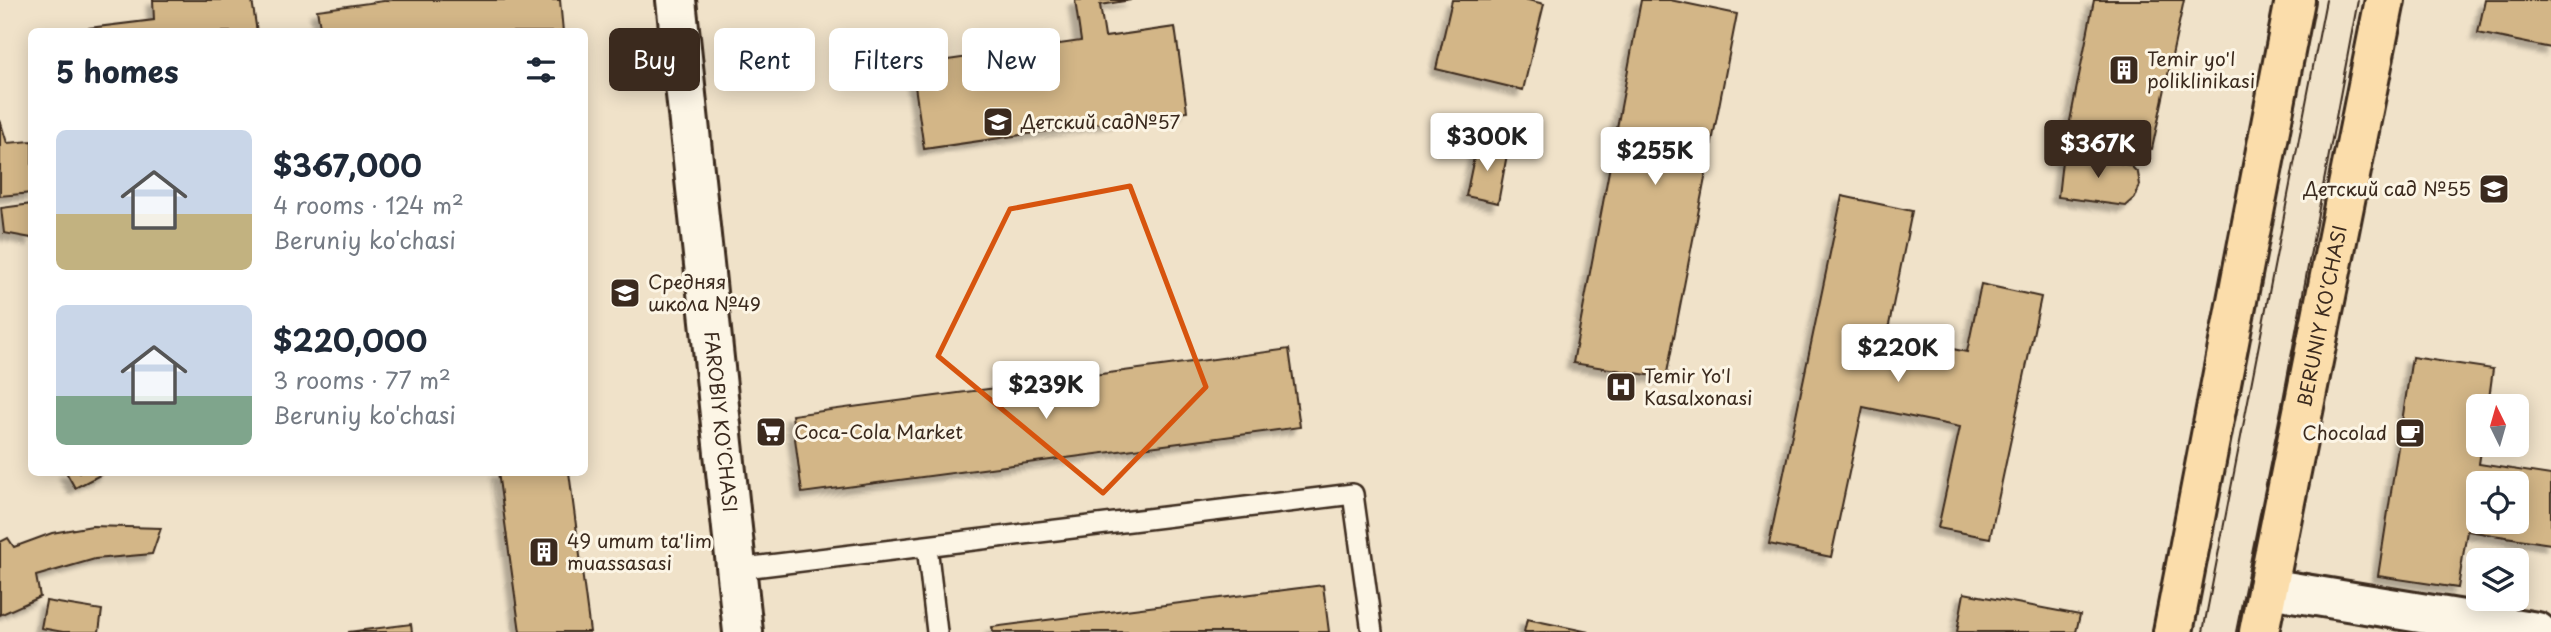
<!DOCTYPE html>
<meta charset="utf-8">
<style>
:root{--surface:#fff;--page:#f2f2f3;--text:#1f2937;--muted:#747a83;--accent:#3b2a1e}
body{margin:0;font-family:"Playpen Sans",sans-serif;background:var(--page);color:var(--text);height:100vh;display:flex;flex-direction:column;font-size:26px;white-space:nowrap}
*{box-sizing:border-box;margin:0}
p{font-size:23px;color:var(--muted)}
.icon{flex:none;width:38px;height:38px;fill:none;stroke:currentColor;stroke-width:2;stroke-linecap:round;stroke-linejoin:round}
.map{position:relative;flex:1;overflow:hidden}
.panel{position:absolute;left:28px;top:28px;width:560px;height:448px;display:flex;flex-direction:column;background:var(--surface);border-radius:10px;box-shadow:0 4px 18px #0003}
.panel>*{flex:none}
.top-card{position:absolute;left:609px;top:28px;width:665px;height:63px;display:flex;gap:14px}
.needle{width:46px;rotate:355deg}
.tools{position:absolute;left:2466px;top:394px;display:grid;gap:14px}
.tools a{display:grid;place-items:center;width:63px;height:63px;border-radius:10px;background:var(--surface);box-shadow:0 4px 18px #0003;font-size:35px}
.price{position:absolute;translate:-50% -60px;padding:0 16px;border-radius:7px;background:#fff;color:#222;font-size:23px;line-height:46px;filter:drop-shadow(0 2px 4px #0008)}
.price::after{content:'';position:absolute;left:50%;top:42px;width:21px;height:16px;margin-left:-10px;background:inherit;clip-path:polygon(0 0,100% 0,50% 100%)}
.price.selected{background:var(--accent);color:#fff}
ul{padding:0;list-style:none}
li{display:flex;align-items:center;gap:21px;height:175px;padding:0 28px}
li span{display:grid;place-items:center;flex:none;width:196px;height:140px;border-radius:10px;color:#555}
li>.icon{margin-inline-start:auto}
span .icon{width:84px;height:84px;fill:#fffc;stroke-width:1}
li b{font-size:30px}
h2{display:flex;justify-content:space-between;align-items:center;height:84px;padding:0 28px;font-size:30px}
.tag{padding:0 24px;border-radius:10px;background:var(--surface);box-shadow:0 4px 18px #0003;font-size:24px;line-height:63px}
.tag.selected{background:var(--accent);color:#fff}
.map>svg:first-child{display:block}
.building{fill:#d3b687;stroke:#3b2a1e;stroke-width:2;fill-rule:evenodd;filter:url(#shadow)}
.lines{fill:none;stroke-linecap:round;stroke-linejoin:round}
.service-casing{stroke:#3b2a1e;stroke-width:24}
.minor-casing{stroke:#3b2a1e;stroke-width:44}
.primary-casing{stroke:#3b2a1e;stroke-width:44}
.service{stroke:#fcf5e5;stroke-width:19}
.minor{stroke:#fcf5e5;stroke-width:38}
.primary{stroke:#fbddab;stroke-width:38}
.tram{stroke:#3b2a1e;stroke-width:2}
.marked{fill:none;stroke:#d7540e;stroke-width:5;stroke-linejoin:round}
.labels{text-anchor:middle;stroke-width:6;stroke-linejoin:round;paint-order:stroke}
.poi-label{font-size:19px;fill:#3b2a1e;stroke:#fcf5e5;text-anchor:start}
.street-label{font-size:19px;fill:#3b2a1e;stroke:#fcf5e5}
</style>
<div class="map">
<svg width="2551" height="632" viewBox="0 0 2551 632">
<defs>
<filter id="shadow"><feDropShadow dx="-6" dy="6" stdDeviation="2" flood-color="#0004"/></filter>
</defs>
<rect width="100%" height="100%" fill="#f0e2c9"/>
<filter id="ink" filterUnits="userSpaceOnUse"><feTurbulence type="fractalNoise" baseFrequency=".0143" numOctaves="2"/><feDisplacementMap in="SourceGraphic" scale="14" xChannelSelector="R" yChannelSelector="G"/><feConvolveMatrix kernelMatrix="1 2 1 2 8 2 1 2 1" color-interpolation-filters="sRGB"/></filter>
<g filter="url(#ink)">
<!-- building -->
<path class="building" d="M153 0H252L257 32H81V29L154 20Z
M391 0H560L563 32H321L317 10Z
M1075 0H1131L1100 5 1105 37 1175 27 1187 111 924 149 912 65 1081 41Z
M1452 0H1528L1544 4 1523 90 1436 69Z
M1641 0H1670L1737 14 1666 378 1573 363Z
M2094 0H2184L2152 149 2066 141Z
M2485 0H2551V48L2478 33Z
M0 120 7 143 32 141V193L0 196Z
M1477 143 1508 149 1498 203 1466 196Z
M2063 152 2130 165 2138 173 2140 185 2135 198 2126 206 2058 197Z
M1842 196 1912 211 1887 335 1967 352 1981 284 2041 297 1990 538 1938 528 1960 427 1863 407 1831 557 1769 544Z
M32 204V240L31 238 4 233 1 208Z
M1289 349 1300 427 802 493 792 415Z
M2412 357 2493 369 2488 406H2478V444H2482L2479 464 2551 475V544L2467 531 2458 588 2378 576ZM2478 483H2516V522H2478Z
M66 472H106L75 488Z
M498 472H569L590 632H520Z
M92 526 161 528 152 554 95 559 36 576 40 597 0 615V542L8 538 14 547 52 533Z
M1323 585 1329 632H993L992 627Z
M1964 593 2080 615 2076 632H1957Z
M46 601 102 610 99 632H63L41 628Z
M1527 619 1589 632H1524Z
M411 624 412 632H348Z"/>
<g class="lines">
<!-- service casing -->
<g class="service-casing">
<path id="service" d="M927 546 937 632
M736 569 1353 494 1372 632"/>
</g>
<!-- minor casing -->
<g class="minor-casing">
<g id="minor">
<path id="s1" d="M676 0 743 632"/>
<path d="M2268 588 2537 632"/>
</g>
</g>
<!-- primary casing -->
<g class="primary-casing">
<g id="primary">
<path d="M2173 632 2295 0"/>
<path id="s2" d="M2259 632 2385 0"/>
</g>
</g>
<!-- service -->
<use href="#service" class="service"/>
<!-- minor -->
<use href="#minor" class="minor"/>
<!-- primary -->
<use href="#primary" class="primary"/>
<!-- tram -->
<path class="tram" d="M2203 632 2326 0
M2236 632 2283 400 2358 0"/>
</g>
</g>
<!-- marked area -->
<path class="marked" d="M1130 186 1206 387 1103 493 938 356 1010 209Z"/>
<!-- icons -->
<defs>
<g id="building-square" transform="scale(1.575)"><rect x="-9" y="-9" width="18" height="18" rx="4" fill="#3b2a1e" stroke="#fcf5e5"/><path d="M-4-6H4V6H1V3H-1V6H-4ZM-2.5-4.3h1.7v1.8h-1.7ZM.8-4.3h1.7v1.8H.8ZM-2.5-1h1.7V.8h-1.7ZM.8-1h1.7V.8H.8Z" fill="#fff"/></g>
<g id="school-square" transform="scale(1.575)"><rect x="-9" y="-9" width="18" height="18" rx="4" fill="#3b2a1e" stroke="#fcf5e5"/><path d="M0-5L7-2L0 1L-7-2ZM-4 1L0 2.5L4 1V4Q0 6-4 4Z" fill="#fff"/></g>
<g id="hospital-square" transform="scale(1.575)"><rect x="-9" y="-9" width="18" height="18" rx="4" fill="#3b2a1e" stroke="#fcf5e5"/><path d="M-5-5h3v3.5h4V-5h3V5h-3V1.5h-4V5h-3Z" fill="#fff"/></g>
<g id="supermarket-square" transform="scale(1.575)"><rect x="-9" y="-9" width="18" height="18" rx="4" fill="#3b2a1e" stroke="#fcf5e5"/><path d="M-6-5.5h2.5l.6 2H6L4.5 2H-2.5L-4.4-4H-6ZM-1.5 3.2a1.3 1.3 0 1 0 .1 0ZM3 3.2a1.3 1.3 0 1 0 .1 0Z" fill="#fff"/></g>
<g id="cafe-square" transform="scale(1.575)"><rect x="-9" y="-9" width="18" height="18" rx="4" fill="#3b2a1e" stroke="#fcf5e5"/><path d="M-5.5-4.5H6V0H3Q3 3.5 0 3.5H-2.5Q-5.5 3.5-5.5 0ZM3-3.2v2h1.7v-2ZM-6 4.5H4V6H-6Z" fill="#fff"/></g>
</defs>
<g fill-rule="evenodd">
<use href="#building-square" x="2124" y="70"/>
<use href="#school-square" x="998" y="122"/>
<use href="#school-square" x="2494" y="189"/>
<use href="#school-square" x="625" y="293"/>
<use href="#hospital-square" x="1621" y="387"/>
<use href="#supermarket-square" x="771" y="432"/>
<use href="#cafe-square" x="2410" y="433"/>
<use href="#building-square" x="544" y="552"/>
</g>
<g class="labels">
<!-- poi labels -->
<g class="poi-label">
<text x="2147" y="66">Temir yo'l<tspan x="2147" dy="22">poliklinikasi</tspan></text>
<text x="1021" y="129">Детский сад№57</text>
<text x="2471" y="196" text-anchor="end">Детский сад №55</text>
<text x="648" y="289">Средняя<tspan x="648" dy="22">школа №49</tspan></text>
<text x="1644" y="383">Temir Yo'l<tspan x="1644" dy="22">Kasalxonasi</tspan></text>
<text x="794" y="439">Coca-Cola Market</text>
<text x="2387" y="440" text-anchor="end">Chocolad</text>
<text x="567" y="548">49 umum ta'lim<tspan x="567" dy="22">muassasasi</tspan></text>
</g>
<!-- street labels -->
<g class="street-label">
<text dy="7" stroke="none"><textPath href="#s2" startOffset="322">BERUNIY KO'CHASI</textPath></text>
<text dy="7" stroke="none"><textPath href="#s1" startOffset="424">FAROBIY KO'CHASI</textPath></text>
</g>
</g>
</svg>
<div class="tools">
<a><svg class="needle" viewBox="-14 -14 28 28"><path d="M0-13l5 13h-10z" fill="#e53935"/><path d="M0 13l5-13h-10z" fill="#747a83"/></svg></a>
<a><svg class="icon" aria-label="locate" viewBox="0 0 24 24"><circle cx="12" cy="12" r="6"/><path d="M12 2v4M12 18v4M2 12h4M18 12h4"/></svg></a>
<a><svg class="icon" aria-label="layers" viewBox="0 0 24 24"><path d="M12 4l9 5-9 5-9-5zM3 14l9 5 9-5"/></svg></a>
</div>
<b class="price" style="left:1487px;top:173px">$300K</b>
<b class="price selected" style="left:2098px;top:180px">$367K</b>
<b class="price" style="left:1655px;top:187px">$255K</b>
<b class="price" style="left:1898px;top:384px">$220K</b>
<b class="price" style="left:1046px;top:421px">$239K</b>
<div class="top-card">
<a class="tag selected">Buy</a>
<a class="tag">Rent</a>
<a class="tag">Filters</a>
<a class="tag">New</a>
</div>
<section class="panel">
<h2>5 homes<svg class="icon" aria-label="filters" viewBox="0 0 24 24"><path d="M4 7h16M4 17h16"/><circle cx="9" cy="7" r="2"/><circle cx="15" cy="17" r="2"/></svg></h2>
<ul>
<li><span style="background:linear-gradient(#c9d6e8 60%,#c2b280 0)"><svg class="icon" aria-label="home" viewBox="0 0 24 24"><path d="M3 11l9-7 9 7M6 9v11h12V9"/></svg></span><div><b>$367,000</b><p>4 rooms · 124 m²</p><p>Beruniy ko'chasi</p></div></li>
<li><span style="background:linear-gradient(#c9d6e8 65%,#7fa58c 0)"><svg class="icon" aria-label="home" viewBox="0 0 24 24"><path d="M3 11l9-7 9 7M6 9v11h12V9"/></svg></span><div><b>$220,000</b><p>3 rooms · 77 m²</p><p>Beruniy ko'chasi</p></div></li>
</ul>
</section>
</div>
